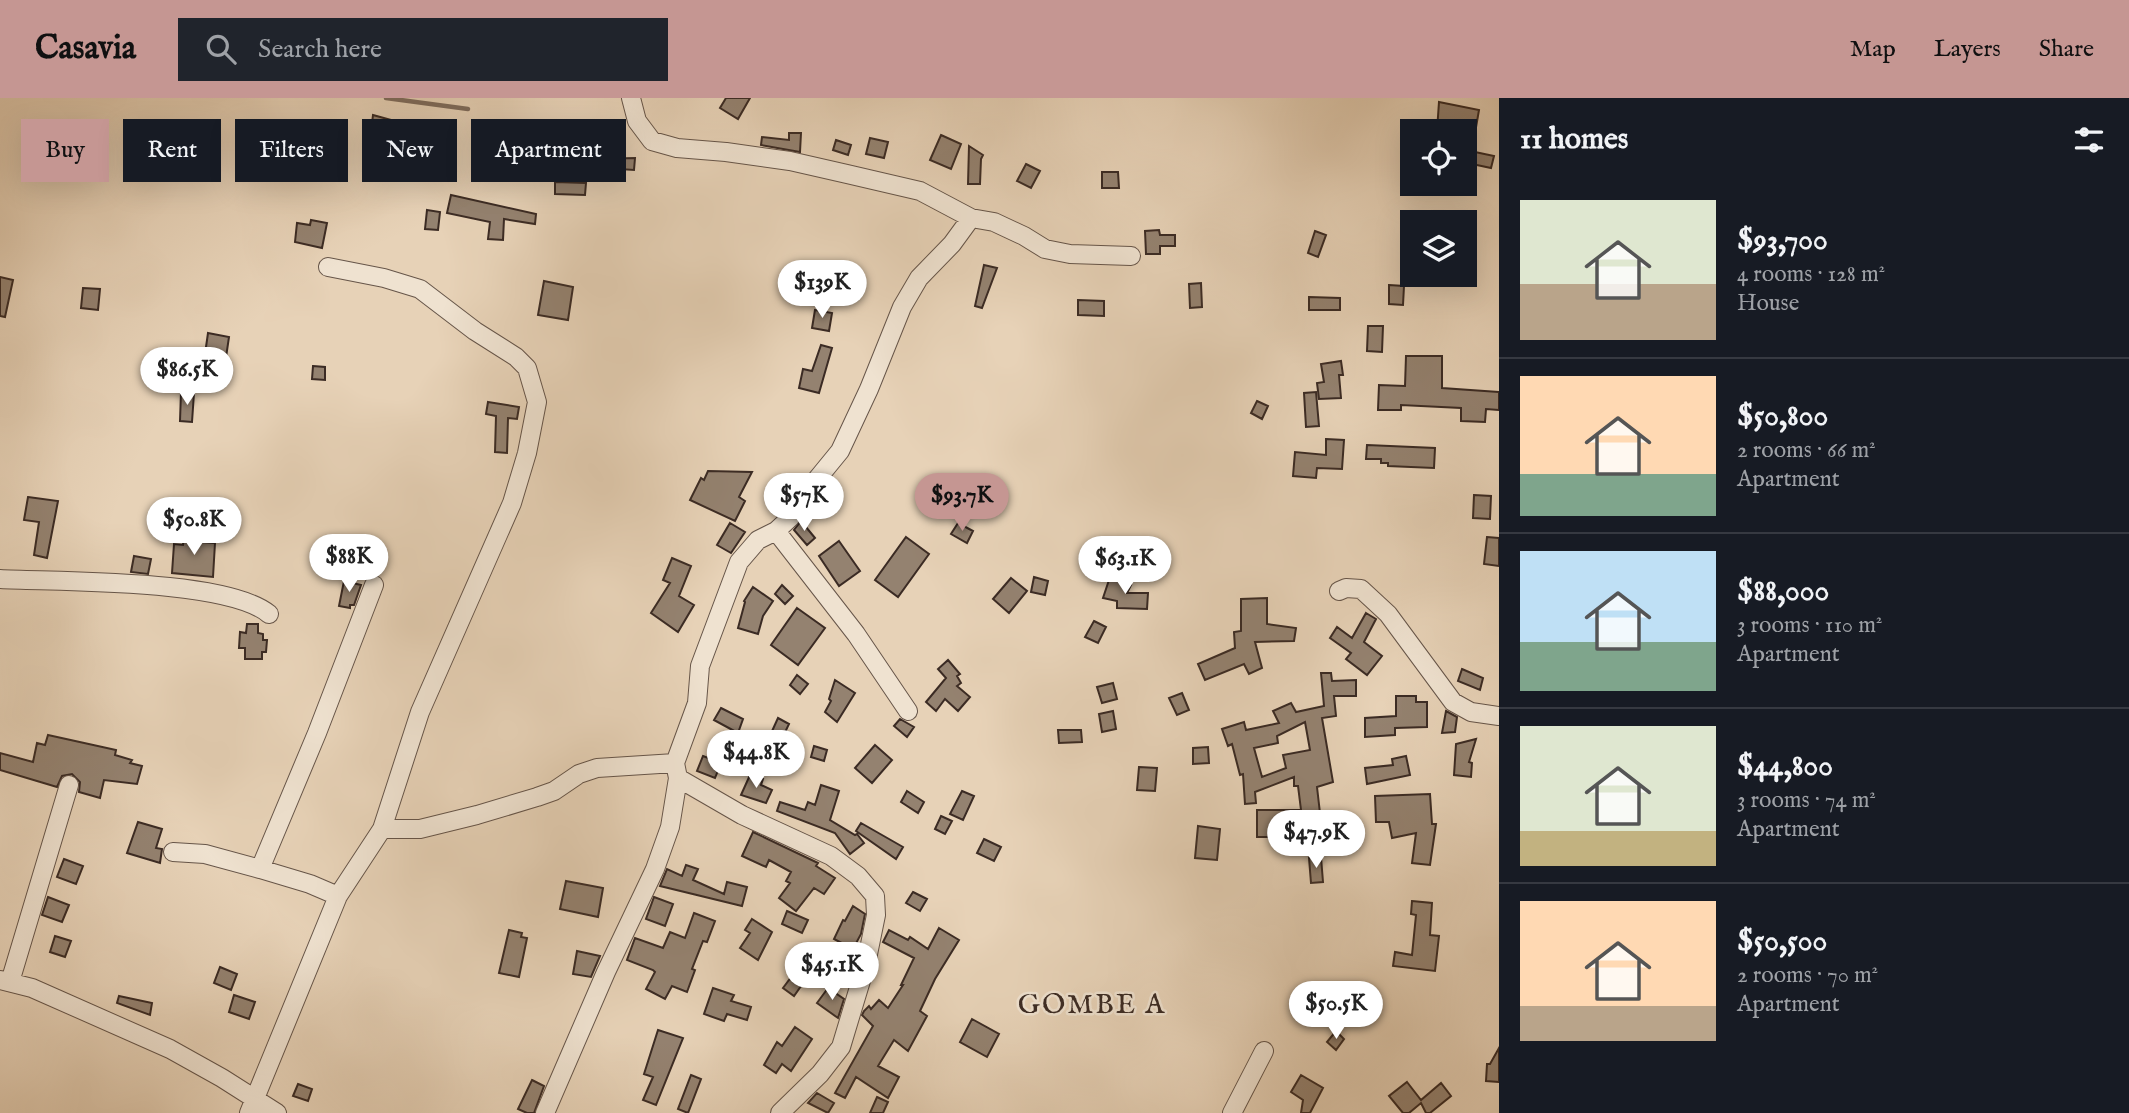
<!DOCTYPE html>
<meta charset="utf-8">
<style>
:root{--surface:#171b24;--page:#20242c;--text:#f1f3f6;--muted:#9ea1a6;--line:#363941;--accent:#c59692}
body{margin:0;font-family:"IM FELL English",serif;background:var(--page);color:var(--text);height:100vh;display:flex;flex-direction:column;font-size:26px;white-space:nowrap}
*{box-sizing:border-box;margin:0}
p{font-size:23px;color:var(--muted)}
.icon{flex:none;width:38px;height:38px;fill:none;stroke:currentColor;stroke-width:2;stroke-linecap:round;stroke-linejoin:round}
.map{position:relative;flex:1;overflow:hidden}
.panel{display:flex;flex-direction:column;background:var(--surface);width:630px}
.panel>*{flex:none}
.banner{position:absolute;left:21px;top:21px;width:665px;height:63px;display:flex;gap:14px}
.fabs{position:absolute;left:1400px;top:21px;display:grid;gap:14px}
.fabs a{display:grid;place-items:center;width:77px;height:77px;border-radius:0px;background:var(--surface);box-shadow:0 7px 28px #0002;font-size:35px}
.price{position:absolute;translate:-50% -60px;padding:0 16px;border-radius:24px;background:#fff;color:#222;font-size:23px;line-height:46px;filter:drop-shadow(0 2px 4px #0008)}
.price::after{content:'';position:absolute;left:50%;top:42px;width:21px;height:16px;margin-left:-10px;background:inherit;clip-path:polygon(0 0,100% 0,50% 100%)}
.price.on{background:var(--accent);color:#111}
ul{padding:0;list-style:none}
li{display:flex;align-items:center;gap:21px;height:175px;padding:0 21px}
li+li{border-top:2px solid var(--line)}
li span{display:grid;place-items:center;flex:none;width:196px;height:140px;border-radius:0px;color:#555}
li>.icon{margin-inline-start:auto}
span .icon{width:84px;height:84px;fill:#fffc;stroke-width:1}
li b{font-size:30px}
h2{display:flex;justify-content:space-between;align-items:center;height:84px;padding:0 21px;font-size:30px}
.pill{padding:0 24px;border-radius:0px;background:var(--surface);box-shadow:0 7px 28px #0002;font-size:24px;line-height:63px}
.pill.on{background:var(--accent);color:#111}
header{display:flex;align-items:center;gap:42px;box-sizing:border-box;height:98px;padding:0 35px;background:var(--accent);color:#111}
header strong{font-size:33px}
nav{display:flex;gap:38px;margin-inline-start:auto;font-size:24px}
.search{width:490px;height:63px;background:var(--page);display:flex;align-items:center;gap:18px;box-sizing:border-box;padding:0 24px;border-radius:0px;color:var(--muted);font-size:26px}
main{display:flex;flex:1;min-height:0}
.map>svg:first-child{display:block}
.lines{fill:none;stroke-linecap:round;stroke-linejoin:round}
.stream{stroke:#7f6d5e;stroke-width:4.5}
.building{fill:#948270;stroke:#3b2b24;stroke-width:2;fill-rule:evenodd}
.street-casing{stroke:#665549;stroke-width:20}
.street{stroke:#efe2d0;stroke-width:18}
.labels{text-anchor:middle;stroke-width:5;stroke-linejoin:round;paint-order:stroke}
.quarter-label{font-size:28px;letter-spacing:2px;fill:#3b2b24;stroke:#efe2d0}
</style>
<header>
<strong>Casavia</strong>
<div class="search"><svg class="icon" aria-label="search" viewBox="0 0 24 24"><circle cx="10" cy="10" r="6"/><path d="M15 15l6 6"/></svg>Search here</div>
<nav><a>Map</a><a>Layers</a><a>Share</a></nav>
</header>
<main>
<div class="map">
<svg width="1499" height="1015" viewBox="0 0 1499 1015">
<rect width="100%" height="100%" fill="#e7d2b7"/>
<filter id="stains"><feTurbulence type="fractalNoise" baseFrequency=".00286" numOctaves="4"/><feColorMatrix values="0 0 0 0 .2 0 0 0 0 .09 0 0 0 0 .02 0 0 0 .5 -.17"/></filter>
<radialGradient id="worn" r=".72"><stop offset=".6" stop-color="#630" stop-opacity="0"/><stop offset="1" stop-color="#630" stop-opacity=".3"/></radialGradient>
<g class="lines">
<!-- stream -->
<path class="stream" d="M386 0 468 11"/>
</g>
<!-- building -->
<path class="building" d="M726 0H750L738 21 720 10Z
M1439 4 1479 12 1475 35 1453 31V33H1437Z
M373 17 402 25 399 43 421 46 419 63 390 60 388 70 367 67Z
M789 35H801L800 54 761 47 762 39 789 42Z
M941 37 961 46 951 71 930 62Z
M870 40 888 44 884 60 866 56Z
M836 42 851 47 848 57 833 52Z
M969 48 983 57 981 61 980 86H968Z
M1475 54 1494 58 1491 70 1472 66Z
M635 60 634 72 620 71V83H598V70L594 69V61Z
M1026 66 1040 73 1031 90 1017 83Z
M1102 74H1118L1119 90H1102Z
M555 84 586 85 585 97 555 96Z
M451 97 536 116 535 126 504 121 503 142 488 141 490 124 447 115Z
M427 112 440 114 438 132 425 131Z
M311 122 327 125 322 150 295 144 297 125 310 127Z
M1159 132 1160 137H1175V148H1160V156H1146L1145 133Z
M1315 133 1326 137 1318 159 1308 155Z
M984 167 997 170 982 210 975 208Z
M0 179 13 182 5 219 0 218Z
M544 183 573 189 568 222 538 217Z
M1201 185 1202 209 1190 210 1189 186Z
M1389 187 1404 188 1403 207 1389 206Z
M83 190 100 191 98 212 81 210Z
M1309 199 1340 200V212H1309Z
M1078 202 1104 203V218L1078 217Z
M815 212 832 215 829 233 812 230Z
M1368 228H1383L1382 254 1367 253Z
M208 235 229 239 225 266 204 263Z
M821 247 832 250 819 295 799 290 803 271 812 273Z
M1406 258H1442V290L1499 294V312L1486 311 1485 324 1461 323V310L1401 307V312H1378L1379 287 1405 288Z
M1341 263 1343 277H1339L1341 300 1319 301 1317 285 1324 284 1321 266Z
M313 268 325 269V282L312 281Z
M181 294 194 295 192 324 180 323Z
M1316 294 1319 328 1306 329 1304 295Z
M1257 303 1268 308 1262 321 1251 315Z
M488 304 519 309 517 321 508 320 507 355 495 354 496 318 486 316Z
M1326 341 1344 342 1342 371 1317 370 1316 380 1293 378 1295 354 1326 357Z
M1367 347 1435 350 1434 370 1388 368V365H1381V361H1366Z
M708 373 752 374 739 399 745 403 735 423 690 402 701 380 704 382Z
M1474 397 1491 398 1490 421 1473 420Z
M28 399 58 403 47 460 34 457 39 424 24 422Z
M801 423 815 440 807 447 794 432Z
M730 425 745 434 731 455 717 447Z
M958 425 973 433 967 445 951 436Z
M184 438 203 439 202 444 215 445 213 479 172 475 174 446 183 447Z
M906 439 929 456 898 499 875 482Z
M1487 439 1499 440V468L1484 466Z
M357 440 383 448 378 465 352 457Z
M839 443 860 473 839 488 819 458Z
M134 458 151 461 148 476 131 474Z
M672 460 691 468 679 498 694 507 678 534 651 515 670 485 663 482Z
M1034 479 1048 483 1045 497 1031 494Z
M1110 479 1131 487 1127 495H1148L1147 511 1117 510V503L1103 500Z
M1011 480 1027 493 1009 515 993 501Z
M344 483 361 487 354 507H350V510L339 508Z
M782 487 793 498 785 506 775 496Z
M753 489 773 503 763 518 758 536 738 530 745 504 744 503Z
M1267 500V526L1296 530 1294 543 1255 544 1262 570 1249 576 1244 566 1205 582 1198 566 1235 550 1234 534 1241 533V501Z
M797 510 825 530 798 567 771 547Z
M1366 515 1376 521 1364 544 1382 558 1367 577 1346 561 1351 555 1330 540 1337 529 1352 540Z
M1094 523 1106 529 1098 545 1085 539Z
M247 526H258V535L263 536V542H267L266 554H262V561H245V550H239L240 534 246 535Z
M948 562 960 576 957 578 961 585 957 588 970 599 958 613 945 601 936 613 926 604 946 580 938 571Z
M1462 571 1483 580 1480 592 1458 583Z
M1321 575H1331L1332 583 1356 582V598H1334L1336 618 1322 620 1333 684 1317 689 1321 724 1289 728V739H1257V712H1301L1298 688H1294V679L1255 694 1256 705 1245 706 1243 676 1240 677 1232 646 1228 648 1222 631 1244 624 1246 632 1279 625 1273 613 1291 605 1296 614 1324 608ZM1305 624 1310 652 1283 657 1286 670 1262 679 1254 650 1278 645 1277 638Z
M797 577 808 586 800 596 790 587Z
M835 582 855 595 837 624 825 614 831 603 829 601Z
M1113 585 1117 601 1102 605 1097 589Z
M1182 595 1189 612 1177 617 1169 600Z
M1396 598H1416V604H1427V629L1395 630V637L1365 639V620L1396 618Z
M721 610 743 621 738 635 714 622Z
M1113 613 1116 631 1102 634 1099 616Z
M1446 613 1457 619 1455 634 1442 635Z
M778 620 789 626 779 647 768 642Z
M900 621 914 629 907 639 894 628Z
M1058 632H1081L1082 644 1059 645Z
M48 637 116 652 115 657 132 662 130 665 142 668 137 686 104 682 100 700 79 694 80 684 72 676 62 678 57 689 0 672V655L33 664 37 645 45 647Z
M1476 641 1469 664 1472 665 1471 679 1454 677 1456 646Z
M875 647 892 662 872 685 855 670Z
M814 648 827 652 824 663 811 659Z
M1208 649 1209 665 1193 666V650Z
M703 658 721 665 715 680 697 673Z
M1406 658 1410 677 1367 686 1365 670 1393 667 1392 661Z
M1139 669 1157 670 1155 693 1137 692Z
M750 677 763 681 761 687 772 692 766 705 741 697Z
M821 687 839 693 830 722 855 737 857 736 864 745 850 756 835 735 777 713 780 704 805 712 808 704 815 707Z
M907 693 924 704 918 715 901 704Z
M962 693 974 698 963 722 950 716Z
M1430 696 1432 726H1436L1430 767 1412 765 1416 735 1392 740 1389 724H1376L1375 698Z
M941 718 952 723 945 736 935 731Z
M138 724 162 731 156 750 162 751 160 765 127 755Z
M861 725 903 749 896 761 856 733Z
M1198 728 1220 731 1217 762 1195 760Z
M753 734 818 765 816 768 835 780 824 796 814 790 796 813 779 800 790 785 786 783 791 774 769 762 766 769 742 758Z
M984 741 1001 749 994 763 977 755Z
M1321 759 1323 784 1311 785 1309 760Z
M64 761 83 768 76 786 57 779Z
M686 767 698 771 693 782 724 796 727 784 747 789 742 808 660 788 667 771 682 778Z
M566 783 603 790 598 819 560 811Z
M913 794 927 801 920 813 906 805Z
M48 799 69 807 62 824 42 817Z
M654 799 673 806 665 828 646 821Z
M1412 803 1432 805 1430 837 1439 838 1435 873 1393 868 1395 854 1412 857 1416 817 1411 816Z
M853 808 865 816 861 836 853 851 834 841 843 822 845 823Z
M787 813 808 822 802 835 782 826Z
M694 815 715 823 707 844 703 843 692 871 695 872 687 894 672 888 665 901 646 891 655 874 653 872 627 862 635 840 663 850 670 834 685 840Z
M752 821 772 834 758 862 740 850 750 835 745 832Z
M939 830 959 842 935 881 920 913 927 918 908 953 894 942 878 968 899 979 888 1000 856 979 845 1000 835 995 873 928 862 917 864 913 869 908 871 911 879 902 888 910 903 887H901L914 860 883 844 889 832 908 842 910 839 928 851Z
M509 832 522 835 521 839 527 840 519 879 499 875Z
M55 838 71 843 65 859 50 854Z
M577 853 600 858 591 879 573 876Z
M220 869 237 876 231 892 214 885Z
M798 870 808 878 794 898 783 890Z
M1343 888 1369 896 1365 910 1369 911 1365 923 1345 916 1349 902 1339 899Z
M713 890 734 897 731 903 751 909 747 922 727 916 724 923 704 916Z
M828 890 844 901 838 920 817 905Z
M234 897 255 904 249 921 229 914Z
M119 898 152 905 150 917 117 905Z
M972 921 999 936 987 959 960 944Z
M795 929 812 941 791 973 782 966 776 975 764 967 777 944 782 948Z
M658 932 683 940 656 1007 643 1002 653 979 644 976Z
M1336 933 1344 941 1336 952 1327 944Z
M1499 950V984L1486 983 1487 966H1490Z
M691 977 701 981 688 1015 678 1011Z
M1301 977 1323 990 1310 1015H1301L1303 1002 1291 994Z
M532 982 544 988 534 1015H527L518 1011Z
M1407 984 1421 1002 1441 985 1451 998 1430 1015H1426L1421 1005 1409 1015H1403L1389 998Z
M298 986 312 991 308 1003 293 998Z
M817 995 834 1005 828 1015 808 1005Z
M877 999 888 1004 883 1015H870Z"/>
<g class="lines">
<!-- street casing -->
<g class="street-casing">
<path id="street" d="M631 0 637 23 652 43 677 50 726 54 790 63 847 76 920 93 971 120 994 124 1024 138 1045 151 1070 156 1131 158
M776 433 856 536 908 613
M0 481C59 484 227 481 269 516
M1339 493 1346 490 1361 491 1388 516 1453 604 1471 614 1499 618
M678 680 742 717 831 758 858 778 875 798 876 817 866 866 841 949 820 976 780 1015
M382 731H420L477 717 537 699 554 693 579 676 597 670 675 665
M173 754 205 756 260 771
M338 798 310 786 260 771 317 635 374 487
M0 882 32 890 170 951 222 980 277 1015
M10 884 69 687
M249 1015 338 798 382 731 420 614 512 405 527 355 537 304 527 270 516 259 475 233 420 191 384 180 328 169
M545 1015 606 874 655 771 670 729 678 680 675 665 697 605 700 568 739 464 758 442 776 433 790 420 804 397 840 353 869 291 902 209 919 180 952 146 971 120
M1232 1015 1264 953"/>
</g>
<!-- street -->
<use href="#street" class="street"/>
</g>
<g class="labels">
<!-- quarter labels -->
<g class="quarter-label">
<text x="1092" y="915">GOMBE A</text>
</g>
</g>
<rect width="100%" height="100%" filter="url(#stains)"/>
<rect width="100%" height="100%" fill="url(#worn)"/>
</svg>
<div class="fabs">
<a><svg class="icon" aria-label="locate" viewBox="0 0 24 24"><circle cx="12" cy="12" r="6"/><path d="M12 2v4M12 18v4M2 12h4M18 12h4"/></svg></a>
<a><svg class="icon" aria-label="layers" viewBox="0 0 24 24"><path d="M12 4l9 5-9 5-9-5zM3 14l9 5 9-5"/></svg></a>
</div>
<b class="price" style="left:822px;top:222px">$139K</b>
<b class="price" style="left:187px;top:309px">$86.5K</b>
<b class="price" style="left:804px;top:435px">$57K</b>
<b class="price on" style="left:962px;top:435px">$93.7K</b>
<b class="price" style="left:194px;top:459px">$50.8K</b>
<b class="price" style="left:349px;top:496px">$88K</b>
<b class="price" style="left:1125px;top:498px">$63.1K</b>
<b class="price" style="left:756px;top:692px">$44.8K</b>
<b class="price" style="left:1316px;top:772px">$47.9K</b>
<b class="price" style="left:832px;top:904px">$45.1K</b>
<b class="price" style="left:1336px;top:943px">$50.5K</b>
<div class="banner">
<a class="pill on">Buy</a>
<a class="pill">Rent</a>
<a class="pill">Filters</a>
<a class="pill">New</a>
<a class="pill">Apartment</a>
</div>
</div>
<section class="panel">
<h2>11 homes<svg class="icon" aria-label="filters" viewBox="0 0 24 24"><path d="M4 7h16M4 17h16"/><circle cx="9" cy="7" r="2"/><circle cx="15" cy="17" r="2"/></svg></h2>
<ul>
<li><span style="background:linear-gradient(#dfe7d0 60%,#b9a48a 0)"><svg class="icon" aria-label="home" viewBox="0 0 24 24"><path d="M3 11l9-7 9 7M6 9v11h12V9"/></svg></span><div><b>$93,700</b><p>4 rooms · 128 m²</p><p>House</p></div></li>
<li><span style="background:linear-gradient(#ffd9b3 70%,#7fa58c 0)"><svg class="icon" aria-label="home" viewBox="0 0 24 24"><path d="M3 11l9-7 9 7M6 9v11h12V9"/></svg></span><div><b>$50,800</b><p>2 rooms · 66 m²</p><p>Apartment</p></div></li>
<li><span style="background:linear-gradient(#bfe0f5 65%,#7fa58c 0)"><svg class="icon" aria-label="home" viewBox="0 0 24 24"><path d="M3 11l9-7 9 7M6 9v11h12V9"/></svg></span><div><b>$88,000</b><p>3 rooms · 110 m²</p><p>Apartment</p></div></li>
<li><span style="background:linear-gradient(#dfe7d0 75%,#c2b280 0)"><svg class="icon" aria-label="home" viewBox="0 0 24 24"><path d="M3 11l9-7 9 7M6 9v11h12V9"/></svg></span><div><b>$44,800</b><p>3 rooms · 74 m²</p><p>Apartment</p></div></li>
<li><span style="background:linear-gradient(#ffd9b3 75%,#b9a48a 0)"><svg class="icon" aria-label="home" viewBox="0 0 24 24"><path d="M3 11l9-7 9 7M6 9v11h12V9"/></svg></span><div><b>$50,500</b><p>2 rooms · 70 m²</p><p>Apartment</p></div></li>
</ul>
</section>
</main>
